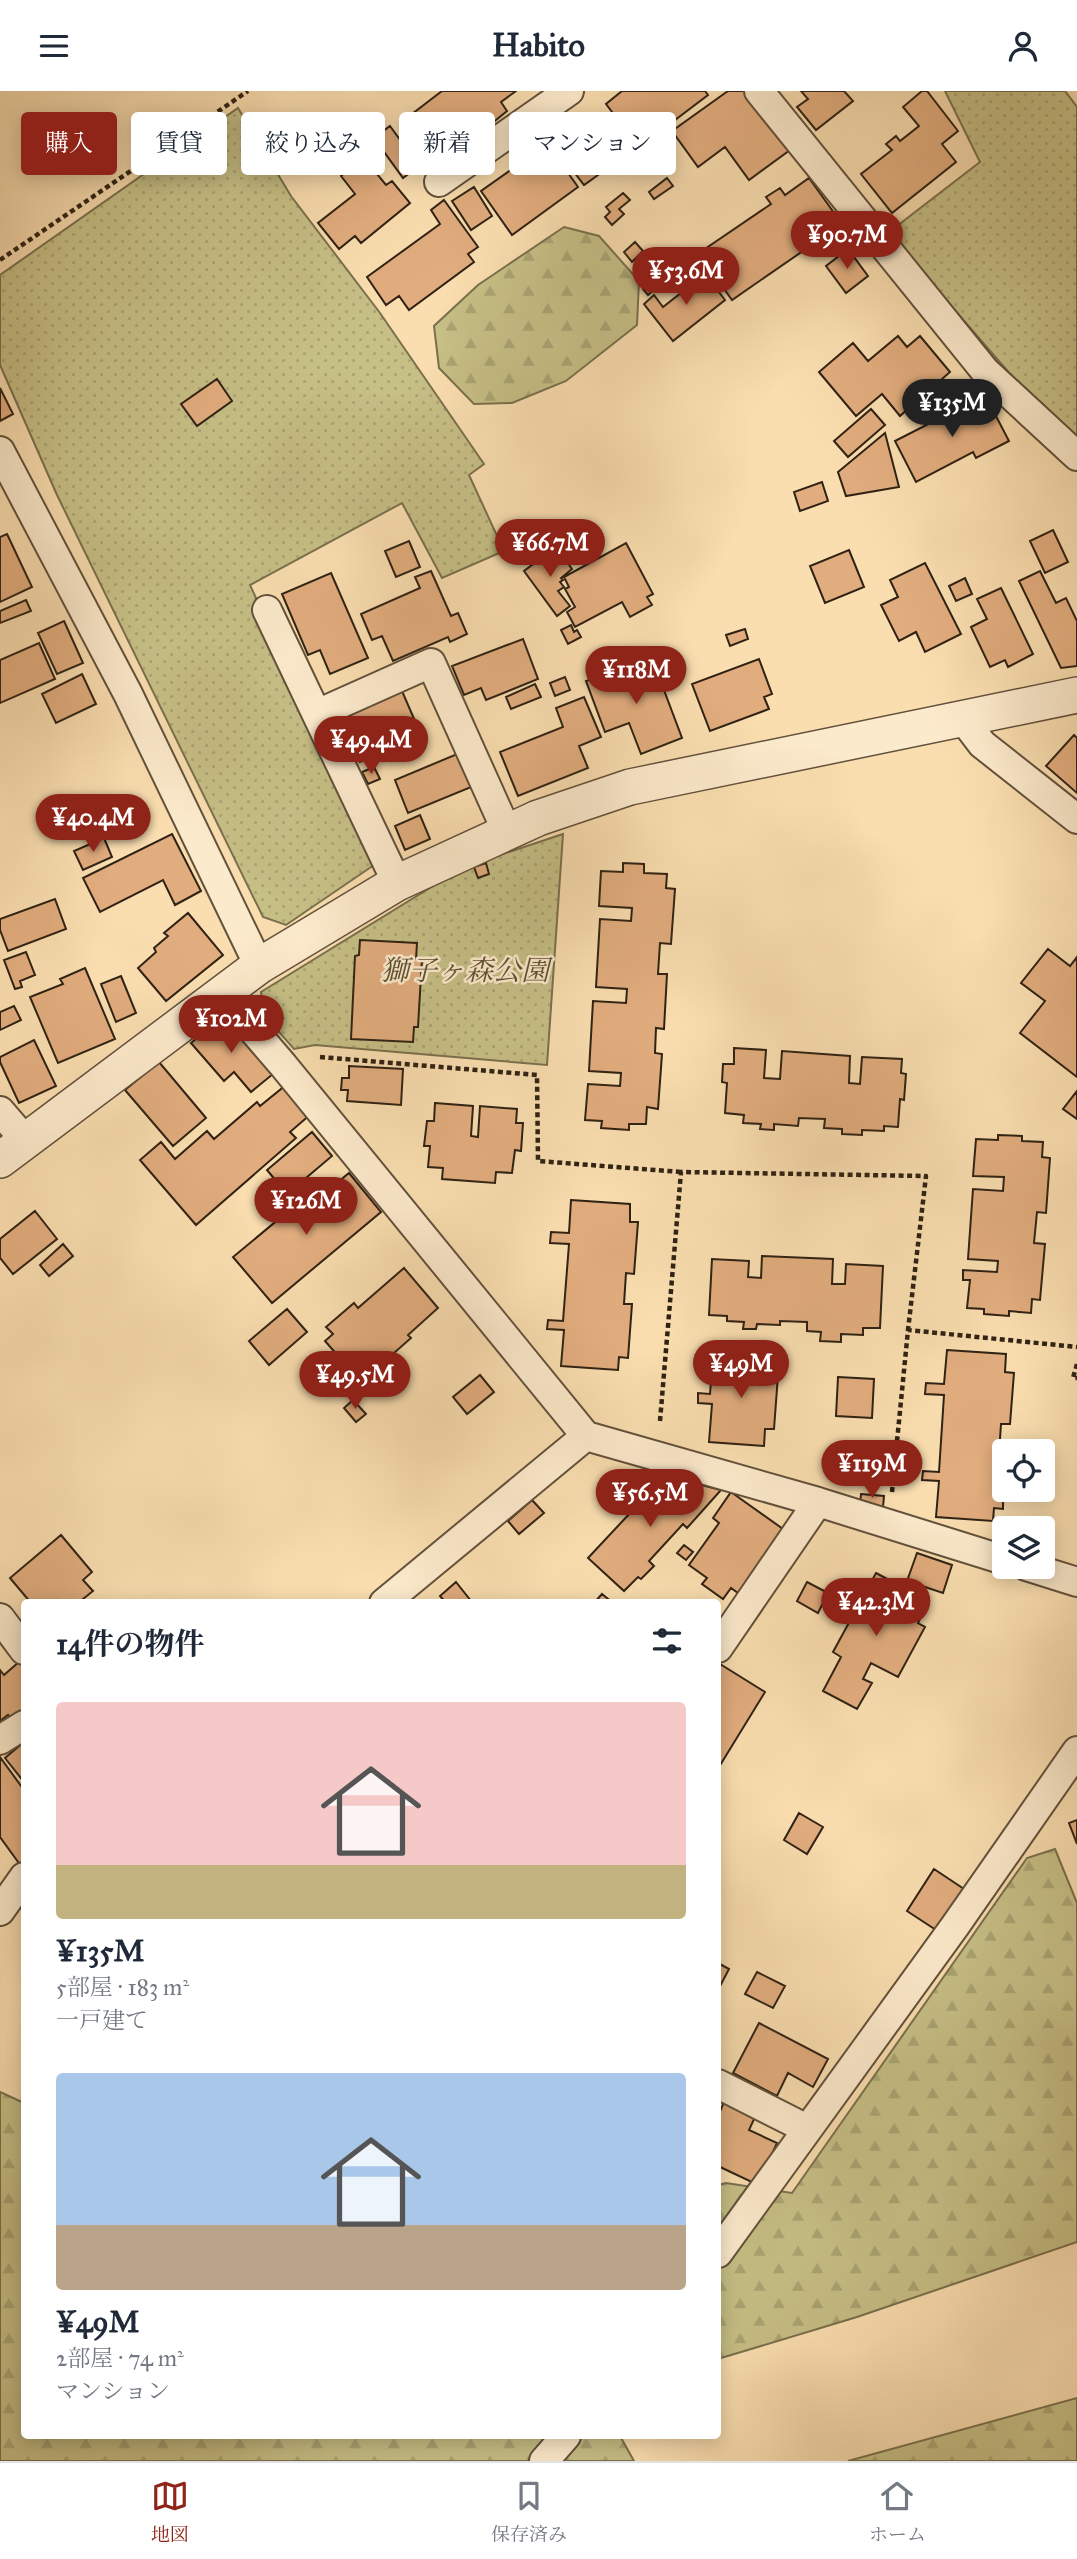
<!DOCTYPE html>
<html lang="ja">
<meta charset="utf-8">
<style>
:root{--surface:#fff;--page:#f2f2f3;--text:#1f2937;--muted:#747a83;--line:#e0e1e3;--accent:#8f2418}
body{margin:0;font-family:"IM FELL Great Primer","Noto Serif JP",serif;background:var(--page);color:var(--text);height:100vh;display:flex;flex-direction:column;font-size:26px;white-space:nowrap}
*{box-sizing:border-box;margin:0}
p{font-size:23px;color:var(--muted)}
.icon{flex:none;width:38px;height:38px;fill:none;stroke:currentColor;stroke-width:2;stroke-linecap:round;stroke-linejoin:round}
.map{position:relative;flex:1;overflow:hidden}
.sheet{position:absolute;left:21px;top:1508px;width:700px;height:840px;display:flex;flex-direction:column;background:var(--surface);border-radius:7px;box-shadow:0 4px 18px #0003}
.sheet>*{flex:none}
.hud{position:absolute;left:21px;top:21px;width:700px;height:63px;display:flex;gap:14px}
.controls{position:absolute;left:992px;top:1348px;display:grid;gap:14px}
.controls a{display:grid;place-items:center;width:63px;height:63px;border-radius:7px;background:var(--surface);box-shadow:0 4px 18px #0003;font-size:35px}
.price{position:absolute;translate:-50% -60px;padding:0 16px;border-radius:24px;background:var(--accent);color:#fff;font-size:23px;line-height:46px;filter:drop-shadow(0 2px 4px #0008)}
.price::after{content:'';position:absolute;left:50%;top:42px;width:21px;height:16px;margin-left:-10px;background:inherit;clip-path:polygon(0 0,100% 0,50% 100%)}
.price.on{background:#222;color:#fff}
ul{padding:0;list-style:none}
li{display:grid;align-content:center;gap:14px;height:371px;padding:0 35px}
li span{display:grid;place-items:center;height:217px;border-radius:7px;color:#555}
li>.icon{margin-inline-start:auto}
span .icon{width:126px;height:126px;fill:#fffc;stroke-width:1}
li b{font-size:30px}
h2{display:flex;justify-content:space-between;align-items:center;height:84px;padding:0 35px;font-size:30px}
.tag{padding:0 24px;border-radius:7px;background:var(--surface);box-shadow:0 4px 18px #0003;font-size:24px;line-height:63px}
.tag.on{background:var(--accent);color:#fff}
header{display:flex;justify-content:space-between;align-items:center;height:91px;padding:0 35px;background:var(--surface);font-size:32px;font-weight:800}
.dock{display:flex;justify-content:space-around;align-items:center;height:98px;border-top:2px solid var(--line);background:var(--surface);font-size:19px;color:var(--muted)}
.dock a{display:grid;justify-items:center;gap:4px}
.dock .on{color:var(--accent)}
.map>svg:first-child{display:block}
.grass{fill:url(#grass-dots);stroke:#7a704d;stroke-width:2}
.forest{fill:url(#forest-firs);stroke:#7a704d;stroke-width:2}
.building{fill:#e2ad7e;stroke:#2f2214;stroke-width:2}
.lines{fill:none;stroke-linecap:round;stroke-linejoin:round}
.minor-casing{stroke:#62513b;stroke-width:32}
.tertiary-casing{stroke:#62513b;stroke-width:38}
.path{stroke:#2f2214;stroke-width:4.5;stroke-dasharray:5 3.5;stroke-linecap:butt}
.minor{stroke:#fceacc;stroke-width:28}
.tertiary{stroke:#fceacc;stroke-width:35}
.labels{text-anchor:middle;stroke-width:5;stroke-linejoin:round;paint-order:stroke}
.park-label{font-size:28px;font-style:italic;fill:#5c5136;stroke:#fceacc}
</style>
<header><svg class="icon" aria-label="menu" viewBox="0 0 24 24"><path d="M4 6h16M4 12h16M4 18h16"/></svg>Habito<svg class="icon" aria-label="person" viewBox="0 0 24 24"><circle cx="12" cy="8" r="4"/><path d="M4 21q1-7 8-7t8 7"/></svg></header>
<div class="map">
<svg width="1077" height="2370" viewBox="0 0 1077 2370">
<defs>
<pattern id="grass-dots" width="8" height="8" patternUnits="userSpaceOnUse" patternTransform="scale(1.75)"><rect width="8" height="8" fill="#c6bf86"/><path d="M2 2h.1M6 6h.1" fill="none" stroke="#aaa473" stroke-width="1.8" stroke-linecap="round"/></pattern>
<pattern id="forest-firs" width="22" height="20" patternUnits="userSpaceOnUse" patternTransform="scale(1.75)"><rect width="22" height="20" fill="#c6bf86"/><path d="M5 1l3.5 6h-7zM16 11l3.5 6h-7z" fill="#aaa473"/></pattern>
</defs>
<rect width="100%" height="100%" fill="#fadeb0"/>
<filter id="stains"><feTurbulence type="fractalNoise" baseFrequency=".00286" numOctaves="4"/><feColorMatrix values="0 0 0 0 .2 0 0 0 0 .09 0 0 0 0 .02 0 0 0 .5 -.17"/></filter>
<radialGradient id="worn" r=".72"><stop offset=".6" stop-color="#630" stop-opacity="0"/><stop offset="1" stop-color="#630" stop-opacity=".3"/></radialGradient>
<!-- grass -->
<path class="grass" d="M945 0H1065L1077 16V347L1017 291 888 142 980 71Z
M238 17 291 105 380 222 484 373 469 384 504 460 442 487 402 412 250 494 377 772 286 834 263 826 57 404 0 274V184Z
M563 743 547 974 315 954 294 958 264 924 261 901 464 776Z"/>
<!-- forest -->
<path class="forest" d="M564 136 599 145 639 190 637 234 566 290 512 312 474 313 439 277 434 235 478 194Z
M1055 1758 1077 1812V2151L857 2226 718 2268V2094L726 2092 792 2102 1027 1767Z
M0 2001 24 2012V2345H620L634 2370H0Z
M1077 2307V2370H848Z"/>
<!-- building -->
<path class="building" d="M442 0H516L501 11 507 20 447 69 412 23Z
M622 0H705L708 4 634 60 617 37 621 33 606 13Z
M728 0H746L790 59 749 89 725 56 698 76 672 40Z
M801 0H844L853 10 816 39 797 16 808 8Z
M922 0H927L958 40 942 53 956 71 892 122 861 83 892 59 886 53 896 45 900 50 919 35 903 16Z
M390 35 419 75 403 87 374 47Z
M541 44 578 96 512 144 481 100 536 61 529 52Z
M576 54 598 84 584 94 562 65Z
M433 58 445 73 432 83 420 69Z
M363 66 386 94 392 90 410 112 361 152 355 145 339 158 318 132 355 103 341 85Z
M667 87 673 95 654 108 649 101Z
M809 87 842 133 732 209 699 162 771 113 766 106 780 97 785 104Z
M474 96 492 125 471 139 452 110Z
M623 102 630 109 619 118 624 123 612 134 605 126 610 121 606 116Z
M444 109 478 156 468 163 474 171 409 219 399 205 386 214 367 186 440 133 431 119Z
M635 151 643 160 632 171 624 161Z
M848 158 868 185 846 202 826 175Z
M664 179 670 185 648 204 643 198Z
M705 183 725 209 673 250 644 213 654 204 663 216Z
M898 245 907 256 920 245 950 281 900 325 882 303 856 325 819 281 853 252 868 270Z
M217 288 232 310 197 335 181 313Z
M0 297 13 323 0 330Z
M985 304 1009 350 976 367 973 361 916 391 895 350Z
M871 318 885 334 848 366 834 350Z
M885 342 899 396 846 405 838 381Z
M822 391 828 410 800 420 794 401Z
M1053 439 1068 471 1045 482 1030 450Z
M7 443 32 496 0 511V446Z
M409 450 420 476 396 486 385 460Z
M626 452 653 503 647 506 652 514 630 526 622 511 575 536 567 521 575 516 565 498 569 496 564 486Z
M556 456 572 478 561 487 563 489 560 491 564 496 558 500 570 515 557 525 524 480Z
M849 459 864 496 825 512 810 475Z
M925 472 961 543 925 561 916 541 899 550 881 514 898 506 890 489Z
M431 480 451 525 458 522 467 543 450 551 448 546 393 570 382 545 372 549 361 523 420 497 415 486Z
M1040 480 1056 512 1066 507 1077 530V575L1061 577 1019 490Z
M331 482 368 567 330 583 320 559 308 564 282 503Z
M965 487 972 503 956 510 949 495Z
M1001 497 1033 563 1008 576 1005 569 990 576 971 536 987 528 977 508Z
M26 509 31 520 0 532V520Z
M64 530 83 572 57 583 38 542Z
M571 534 574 541 577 539 581 546 568 553 561 539Z
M745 538 748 548 730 555 726 544Z
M523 548 538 588 486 609 481 597 464 604 452 575Z
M39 552 55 588 0 612V569Z
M759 568 772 603 764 606 769 618 710 640 692 593Z
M653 570 682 647 641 663 629 632 605 641 586 590 611 581 614 585Z
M82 583 96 613 56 632 42 603Z
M565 586 570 599 555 605 550 592Z
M535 593 541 606 511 618 506 606Z
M402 600 418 637 410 640 414 649 360 671 342 625Z
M584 606 601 646 579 655 588 677 518 705 500 661 563 636 556 617Z
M1074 644 1077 647V702L1046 675Z
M462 661 476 694 408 722 395 689Z
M374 676 380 688 368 693 362 681Z
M420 724 430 748 405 759 395 735Z
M172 743 201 800 175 814 163 789 100 821 83 787Z
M104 747 112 766 83 779 74 760Z
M486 772 489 783 478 787 474 776Z
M623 772 644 773V782L667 783 666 797 675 798 671 853 660 852 658 883H667L664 938 656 937 655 962 662 963 658 1018 647 1016 646 1033H629V1039L601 1037 602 1030 585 1029 588 993 620 995 621 982 589 980 593 910 626 912 627 898 596 896 600 828 631 830 632 817 599 815 601 780 623 781Z
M55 808 66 838 8 860 0 839V828Z
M188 822 223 864 166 910 138 877 156 861 154 857 168 845 164 842Z
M360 849 417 852 416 868H422L418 936H414L413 951 351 948 355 865 359 864Z
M1048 858 1070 875 1077 866V986L1020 942 1045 910 1021 892Z
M26 861 35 884 20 890 22 896 15 898 4 869Z
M85 877 115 948 58 972 30 906 63 893 60 888Z
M121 885 136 922 116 931 101 893Z
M14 915 21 929 0 939V921Z
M223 925 273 983 251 1001 234 981 224 990 191 952Z
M34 949 56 995 19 1012 0 971V966Z
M734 957 766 959 764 987 780 988 782 960 850 965 849 992 860 993 862 966 902 968 901 982 906 983 904 1009 900 1008 898 1036 884 1035V1040L862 1039V1044L842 1043V1038L824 1037 825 1028 799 1027 798 1035 774 1033V1039L760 1038 761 1033 743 1032 744 1024 725 1022 727 992 722 991 723 973H734Z
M159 971 206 1027 173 1055 125 999Z
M349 975 403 978 401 1014 347 1010 348 999H341L342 987H349Z
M286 994 311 1023 290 1041 296 1047 196 1134 140 1069 161 1051 175 1068 207 1040 214 1048 257 1011 260 1015Z
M1077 1000V1028L1063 1018Z
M435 1012 473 1015 471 1045 478 1046 480 1015 517 1018 516 1032H523L521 1060 515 1059 512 1082 496 1081 495 1092 442 1088 443 1077 428 1076 430 1055H424L427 1030H434Z
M312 1041 332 1065 287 1103 267 1079Z
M998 1044 1022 1045V1050L1043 1051 1042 1066 1050 1067 1046 1122 1037 1121 1034 1152 1045 1153 1040 1209 1032 1208 1031 1222 1009 1220V1225L984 1223V1218L967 1217 970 1189H963V1179L997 1181 998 1170 968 1168 973 1098 1003 1100 1004 1086 973 1085 976 1048 998 1049Z
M349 1082 381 1121 272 1212 233 1166 315 1098 321 1105Z
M571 1109 630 1113V1131H638L634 1183 626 1182 624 1213H632L628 1267 619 1266 618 1279 561 1275 564 1239 547 1238 548 1229 563 1230 569 1153 550 1152 551 1141 569 1142Z
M35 1120 57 1148 13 1183 0 1167V1148Z
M63 1153 73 1165 49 1185 40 1174Z
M762 1165 833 1168 832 1193H845L846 1173 883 1175 880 1237H863V1244L841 1243V1251L820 1250 821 1241 807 1240V1231L780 1230V1234L757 1233 756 1238H743L744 1231 727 1230V1225L709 1224 712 1168 749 1170 748 1186 761 1187Z
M404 1177 438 1217 408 1244 411 1247 369 1284 362 1276 354 1283 325 1250 333 1243 326 1236 354 1212 358 1217Z
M287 1218 307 1241 269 1274 249 1250Z
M947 1259 1006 1263 1005 1281 1014 1282 1010 1333H1001L999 1363 1004 1364 1003 1418 994 1417 993 1430 936 1426 939 1390 922 1389 923 1380 939 1381 944 1304 925 1303 926 1292 944 1293Z
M713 1264 772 1268 771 1283 778 1284 774 1338H765L764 1355 709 1351 712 1313 698 1312V1302L710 1303Z
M480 1284 494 1301 467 1323 453 1306Z
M838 1286 874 1288 872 1327 836 1325Z
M353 1309 366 1323 356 1331 344 1317Z
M661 1381 679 1399 686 1390 721 1399 687 1437 683 1433 649 1470 654 1475 641 1488 638 1486 624 1500 588 1467 646 1405 642 1401Z
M731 1401 783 1438 738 1502 731 1497 723 1508 702 1493 707 1487 689 1474 719 1432 713 1427Z
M861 1403 884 1405 883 1416 860 1414Z
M532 1409 544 1422 519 1443 508 1430Z
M61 1444 92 1481 83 1489 93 1500 78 1512H59L57 1509 53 1512H31L10 1487Z
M684 1454 693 1461 686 1469 677 1462Z
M917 1462 952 1474 943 1502 907 1490Z
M876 1482 929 1510 918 1532 925 1536 898 1586 871 1572 863 1588 872 1592 857 1618 823 1600 841 1566 833 1561Z
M456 1491 471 1510 469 1512H446L440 1505Z
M807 1491 828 1502 818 1522 797 1510Z
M602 1503 613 1512H594Z
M20 1570 24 1576V1625L15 1633 8 1624 0 1630V1579L4 1584Z
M720 1573 765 1601 719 1676 718 1675V1576Z
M24 1651V1691L5 1667Z
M0 1666 24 1699V1773L21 1775 0 1746Z
M799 1722 823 1736 807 1763 784 1749Z
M1077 1729V1753L1069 1732Z
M934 1778 967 1800 939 1841 907 1820Z
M718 1872 729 1878 718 1899Z
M757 1881 785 1895 773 1917 745 1903Z
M759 1932 828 1968 813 1996 788 1982 777 2005 733 1982Z
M724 2011 755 2026 749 2039 777 2052 758 2094 718 2075V2025Z"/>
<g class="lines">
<!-- minor casing -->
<g class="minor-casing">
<path id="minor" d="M759 0 985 280 1077 365
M439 91 569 0
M0 360 128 603 259 875
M267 519 397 792
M317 623 431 572 507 741
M963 628 982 653 1077 728
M222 903 283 974 586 1345 818 1411 1004 1469
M0 1020 25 1049
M1026 1475 1077 1491
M384 1512 586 1345
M0 1527 24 1559
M718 1557 818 1411
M0 1649 24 1634
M0 1820 24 1786
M718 1993 807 2038
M718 2162 955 1835 1077 1660
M544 2370 566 2345"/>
</g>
<!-- tertiary casing -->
<g class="tertiary-casing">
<path id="tertiary" d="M0 1069 259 875 397 792 538 727 630 696 1077 604"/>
</g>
<!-- path -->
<path class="path" d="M0 169 248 0
M320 966 537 984 538 1070 681 1081
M1077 1273 1073 1287H1077
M660 1330 681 1081 926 1085 908 1239
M892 1401 908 1239 1077 1256"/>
<!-- minor -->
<use href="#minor" class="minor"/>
<!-- tertiary -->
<use href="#tertiary" class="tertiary"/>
</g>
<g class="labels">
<!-- park labels -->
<g class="park-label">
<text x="465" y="889">獅子ヶ森公園</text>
</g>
</g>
<rect width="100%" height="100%" filter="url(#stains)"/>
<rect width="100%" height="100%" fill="url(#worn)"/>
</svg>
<div class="controls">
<a><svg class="icon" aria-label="locate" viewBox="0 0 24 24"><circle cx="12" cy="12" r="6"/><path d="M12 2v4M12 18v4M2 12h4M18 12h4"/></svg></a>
<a><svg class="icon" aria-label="layers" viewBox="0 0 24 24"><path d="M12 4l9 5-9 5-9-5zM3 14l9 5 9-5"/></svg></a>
</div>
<b class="price" style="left:847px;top:180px">¥90.7M</b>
<b class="price" style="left:686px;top:216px">¥53.6M</b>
<b class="price on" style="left:952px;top:348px">¥135M</b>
<b class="price" style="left:550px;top:488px">¥66.7M</b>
<b class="price" style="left:636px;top:615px">¥118M</b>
<b class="price" style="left:371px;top:685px">¥49.4M</b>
<b class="price" style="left:93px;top:763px">¥40.4M</b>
<b class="price" style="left:231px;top:964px">¥102M</b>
<b class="price" style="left:306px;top:1146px">¥126M</b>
<b class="price" style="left:741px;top:1309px">¥49M</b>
<b class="price" style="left:355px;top:1320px">¥49.5M</b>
<b class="price" style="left:872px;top:1409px">¥119M</b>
<b class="price" style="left:650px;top:1438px">¥56.5M</b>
<b class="price" style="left:876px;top:1547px">¥42.3M</b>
<div class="hud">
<a class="tag on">購入</a>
<a class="tag">賃貸</a>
<a class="tag">絞り込み</a>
<a class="tag">新着</a>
<a class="tag">マンション</a>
</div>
<section class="sheet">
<h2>14件の物件<svg class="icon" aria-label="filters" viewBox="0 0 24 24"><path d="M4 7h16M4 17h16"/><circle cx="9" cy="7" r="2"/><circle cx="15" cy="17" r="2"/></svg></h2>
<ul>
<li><span style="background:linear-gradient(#f6c9c9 75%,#c2b280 0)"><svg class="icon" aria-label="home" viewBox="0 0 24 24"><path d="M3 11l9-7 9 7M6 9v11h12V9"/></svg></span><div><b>¥135M</b><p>5部屋 · 183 m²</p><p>一戸建て</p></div></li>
<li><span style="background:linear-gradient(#a9c7e8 70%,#b9a48a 0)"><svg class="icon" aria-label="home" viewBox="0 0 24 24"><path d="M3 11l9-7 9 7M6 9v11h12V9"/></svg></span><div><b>¥49M</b><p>2部屋 · 74 m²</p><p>マンション</p></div></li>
</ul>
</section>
</div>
<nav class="dock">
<a class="on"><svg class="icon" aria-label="map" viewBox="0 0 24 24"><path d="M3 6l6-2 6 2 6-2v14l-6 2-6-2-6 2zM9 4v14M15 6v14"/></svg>地図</a>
<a><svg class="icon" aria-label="saved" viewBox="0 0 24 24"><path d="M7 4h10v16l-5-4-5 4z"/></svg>保存済み</a>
<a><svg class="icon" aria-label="home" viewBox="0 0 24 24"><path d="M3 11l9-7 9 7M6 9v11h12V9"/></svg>ホーム</a>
</nav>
